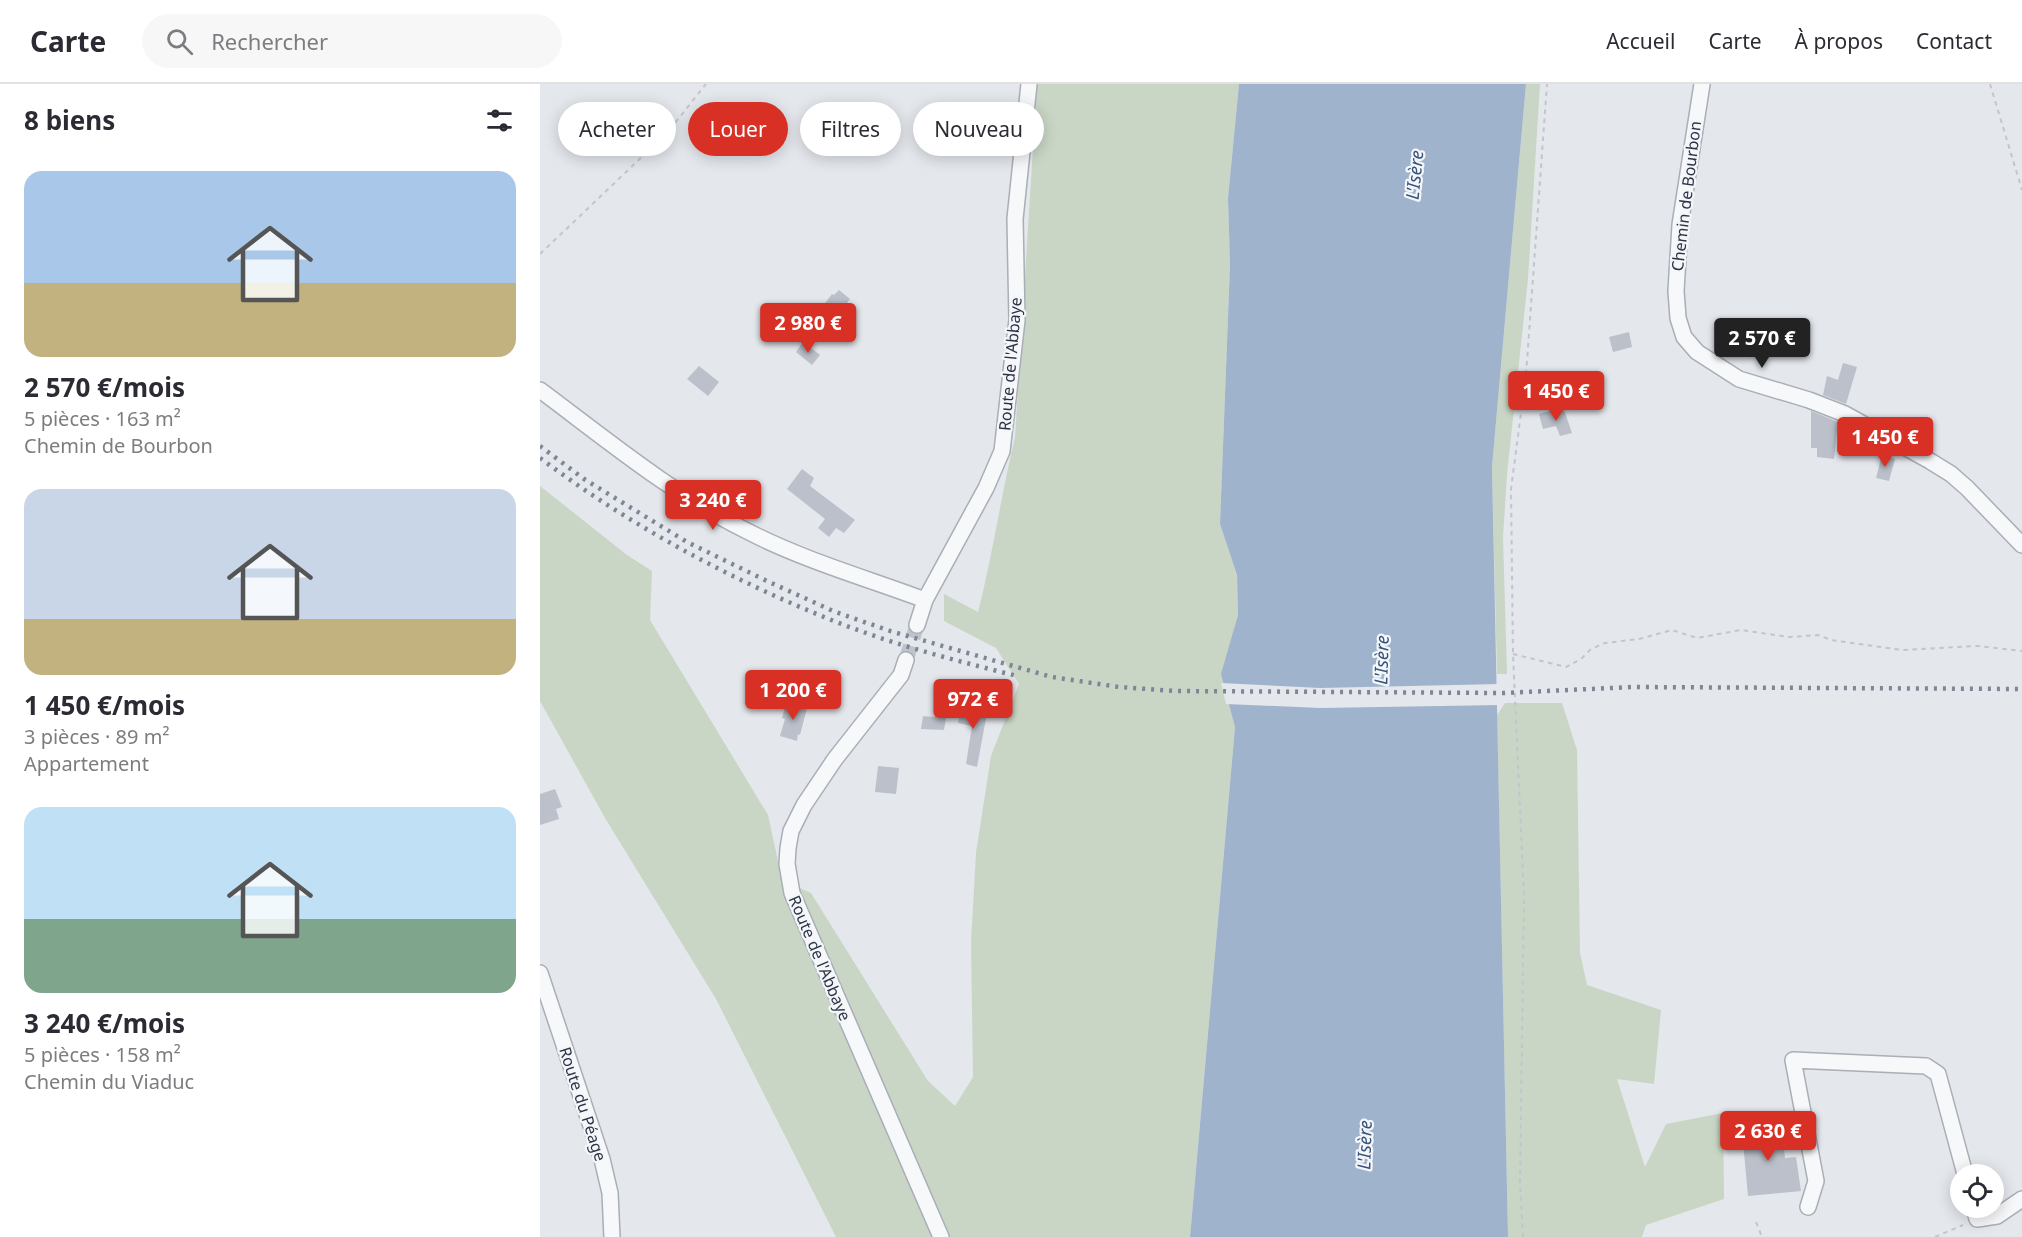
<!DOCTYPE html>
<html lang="fr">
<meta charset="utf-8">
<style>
:root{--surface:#fff;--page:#f7f7f7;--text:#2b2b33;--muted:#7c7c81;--line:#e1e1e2;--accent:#d93025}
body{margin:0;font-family:"Noto Sans",sans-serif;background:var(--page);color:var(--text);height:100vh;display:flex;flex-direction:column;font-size:22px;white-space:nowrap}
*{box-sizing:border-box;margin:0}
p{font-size:20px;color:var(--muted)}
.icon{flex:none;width:33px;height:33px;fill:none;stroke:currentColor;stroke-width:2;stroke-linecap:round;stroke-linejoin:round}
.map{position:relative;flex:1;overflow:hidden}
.sheet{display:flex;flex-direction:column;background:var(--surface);width:540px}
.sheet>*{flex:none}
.top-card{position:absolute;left:18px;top:18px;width:570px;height:54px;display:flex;gap:12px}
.controls{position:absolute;left:1410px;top:1080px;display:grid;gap:12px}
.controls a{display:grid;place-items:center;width:54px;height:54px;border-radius:50%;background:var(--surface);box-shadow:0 3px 15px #0003;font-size:30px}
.price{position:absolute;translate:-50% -51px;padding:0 14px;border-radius:6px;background:var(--accent);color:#fff;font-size:20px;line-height:39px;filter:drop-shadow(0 2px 3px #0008)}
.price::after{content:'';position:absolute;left:50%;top:36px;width:18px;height:14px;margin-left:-9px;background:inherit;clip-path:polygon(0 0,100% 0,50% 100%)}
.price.active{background:#222;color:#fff}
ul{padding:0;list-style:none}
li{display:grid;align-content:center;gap:12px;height:318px;padding:0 24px}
li span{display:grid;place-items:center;height:186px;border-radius:18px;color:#555}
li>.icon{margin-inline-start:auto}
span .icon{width:108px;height:108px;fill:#fffc;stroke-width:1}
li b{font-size:26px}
h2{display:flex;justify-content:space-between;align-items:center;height:72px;padding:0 24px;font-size:26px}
.pill{padding:0 21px;border-radius:27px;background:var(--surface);box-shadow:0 3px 15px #0003;font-size:21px;line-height:54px}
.pill.active{background:var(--accent);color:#fff}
header{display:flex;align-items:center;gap:36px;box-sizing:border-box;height:84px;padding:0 30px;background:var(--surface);border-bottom:2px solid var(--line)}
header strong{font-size:28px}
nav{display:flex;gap:33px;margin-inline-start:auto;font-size:21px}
.search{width:420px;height:54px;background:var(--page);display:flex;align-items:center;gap:15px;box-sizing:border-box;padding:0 21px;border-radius:33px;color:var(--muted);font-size:22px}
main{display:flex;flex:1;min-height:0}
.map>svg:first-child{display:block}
.green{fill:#c9d6c5}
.water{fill:#9fb4cc}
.pier{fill:#e4e7ec}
.building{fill:#bbc0ca}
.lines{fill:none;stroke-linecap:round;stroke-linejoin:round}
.minor-tunnel{stroke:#bfc3cb;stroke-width:15;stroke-dasharray:15 8;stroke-linecap:butt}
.minor-casing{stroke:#a9aeb7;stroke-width:18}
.path{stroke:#c2c5cb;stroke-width:2;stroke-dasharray:4.5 4.5;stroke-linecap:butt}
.minor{stroke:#f7f8fa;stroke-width:15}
.rail{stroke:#7d8696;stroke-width:4.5;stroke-dasharray:3 6;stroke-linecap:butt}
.labels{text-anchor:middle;stroke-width:4.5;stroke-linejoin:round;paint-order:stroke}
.street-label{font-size:16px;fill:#2b3445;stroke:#f4f6f9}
.water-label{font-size:18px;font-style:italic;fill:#34527a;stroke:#f4f6f9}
</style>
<header>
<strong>Carte</strong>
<div class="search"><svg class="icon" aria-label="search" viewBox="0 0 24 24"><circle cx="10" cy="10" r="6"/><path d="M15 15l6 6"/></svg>Rechercher</div>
<nav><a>Accueil</a><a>Carte</a><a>À propos</a><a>Contact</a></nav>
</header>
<main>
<section class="sheet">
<h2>8 biens<svg class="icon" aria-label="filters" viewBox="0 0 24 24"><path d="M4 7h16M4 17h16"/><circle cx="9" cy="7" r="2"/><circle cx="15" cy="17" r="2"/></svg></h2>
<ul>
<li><span style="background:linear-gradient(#a9c7e8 60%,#c2b280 0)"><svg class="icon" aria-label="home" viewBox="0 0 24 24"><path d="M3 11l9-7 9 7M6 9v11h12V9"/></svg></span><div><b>2 570 €/mois</b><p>5 pièces · 163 m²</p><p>Chemin de Bourbon</p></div></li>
<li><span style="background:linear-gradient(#c9d6e8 70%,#c2b280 0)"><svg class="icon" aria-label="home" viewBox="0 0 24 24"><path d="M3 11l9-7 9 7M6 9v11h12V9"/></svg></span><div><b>1 450 €/mois</b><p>3 pièces · 89 m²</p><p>Appartement</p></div></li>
<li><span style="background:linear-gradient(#bfe0f5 60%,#7fa58c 0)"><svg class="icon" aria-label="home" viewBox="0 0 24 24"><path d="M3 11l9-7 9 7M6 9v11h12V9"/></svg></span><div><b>3 240 €/mois</b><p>5 pièces · 158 m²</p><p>Chemin du Viaduc</p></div></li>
</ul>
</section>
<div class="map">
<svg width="1482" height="1153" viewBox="0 0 1482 1153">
<rect width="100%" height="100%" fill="#e4e7ec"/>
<!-- green -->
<path class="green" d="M497 0H699L688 114 690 181 680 440 697 491 698 531 682 590 695 643 650 1153H296L176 915 65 734 0 617V402L87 471 112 487 110 536 228 731 242 796 271 809 388 997 415 1022 433 993 431 858 436 769 451 672 479 600 456 564 404 537V510L438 528C453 470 461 411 475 353Z
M986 0H1000L988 195 967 390 963 453 967 590H957L952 383Z
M965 619H1022L1037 666 1040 869 1047 901 1121 926 1114 1000 1077 995 1105 1083 1126 1040 1183 1029 1184 1115 1106 1141 1102 1153H968L957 631Z"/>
<!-- water -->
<path class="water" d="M699 0H986L952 383 968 1153H650L695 643 681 590 698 531 697 491 680 440 690 181 688 114Z"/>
<!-- pier -->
<path class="pier" d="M681 599 780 604 960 600V621L780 624 686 620Z"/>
<!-- building -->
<path class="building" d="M299 206 310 215 290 242 276 231 292 210 294 211Z
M1089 248 1092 263 1073 268 1069 253Z
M263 258 280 271 272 281 256 268Z
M1303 279 1317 283 1306 320 1283 311 1287 292 1298 296Z
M159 282 179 298 168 312 147 295Z
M1013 326 1014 329 1024 326 1032 349 1020 352 1016 342 1003 345 999 330Z
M1271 327 1298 338 1294 375 1277 373V364H1271Z
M1342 371 1355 375 1349 397 1336 394Z
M262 385 274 394 270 402 315 436 304 449 296 444 289 453 278 444 285 435 247 405Z
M423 615 435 617 433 626 447 629 437 683 426 680 432 642 418 639Z
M246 619 267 624 260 651 258 650 257 657 240 652 245 635 242 634Z
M383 632 406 634 404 646 381 645Z
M338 682 359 684 356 710 335 708Z
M15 705 22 723 16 725 19 735 0 741V710Z
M1221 1036 1222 1048 1242 1046 1245 1074 1256 1073 1261 1107 1208 1112 1201 1037Z"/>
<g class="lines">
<!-- minor-tunnel -->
<path class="minor-tunnel" d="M366 576 377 541"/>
<!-- minor casing -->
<g class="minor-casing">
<path id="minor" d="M1162 0 1140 141 1136 207 1138 234 1144 253 1157 268 1199 295 1269 316 1305 330 1390 377 1411 390 1427 404 1482 461
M0 306C67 356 132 410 207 447 263 476 326 494 385 516
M377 541 385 516 446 404 462 367 477 236 475 135 489 0
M366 576 361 591 295 675 264 721 251 747 248 764 247 780 252 809 401 1153
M0 889 62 1075 70 1109 72 1153
M1268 1123 1276 1097 1253 976 1386 982 1398 990 1425 1090
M1434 1124 1437 1135 1457 1132 1482 1115"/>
</g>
<!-- path -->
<path class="path" d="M1450 0 1482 106
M0 170 127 49 166 0
M973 570 1026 583 1041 575 1051 565 1065 559 1099 555 1132 546 1157 554 1201 546 1249 553 1278 551 1291 556 1362 566 1437 562 1482 567
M1216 1138 1222 1153
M983 1153 980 1098 984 812 973 570 971 405 986 291 1007 0
M1395 1153 1423 1141"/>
<!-- minor -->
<use href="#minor" class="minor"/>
<!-- rail -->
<path class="rail" d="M0 362 44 395 147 458 227 497 293 527 350 547 512 593 579 603 635 607 963 609 1093 603 1482 605
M0 374C88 440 187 494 289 535 350 560 414 576 477 592"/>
</g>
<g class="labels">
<!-- street labels -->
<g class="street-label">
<text transform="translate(1146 112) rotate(-83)" y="6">Chemin de Bourbon</text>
<text transform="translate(470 280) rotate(-85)" y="6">Route de l'Abbaye</text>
<text transform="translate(280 874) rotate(67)" y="6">Route de l'Abbaye</text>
<text transform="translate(43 1020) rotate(72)" y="6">Route du Péage</text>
</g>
<!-- water labels -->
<g class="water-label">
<text transform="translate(875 91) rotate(-84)" y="6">L'Isère</text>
<text transform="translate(842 576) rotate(-88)" y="6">L'Isère</text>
<text transform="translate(825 1061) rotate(-88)" y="6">L'Isère</text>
</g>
</g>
</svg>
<div class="controls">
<a><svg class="icon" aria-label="locate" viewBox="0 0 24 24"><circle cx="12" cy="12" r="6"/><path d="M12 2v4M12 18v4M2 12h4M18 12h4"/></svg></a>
</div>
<b class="price" style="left:268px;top:270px">2 980 €</b>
<b class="price active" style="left:1222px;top:285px">2 570 €</b>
<b class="price" style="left:1016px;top:338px">1 450 €</b>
<b class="price" style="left:1345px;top:384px">1 450 €</b>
<b class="price" style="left:173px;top:447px">3 240 €</b>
<b class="price" style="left:253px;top:637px">1 200 €</b>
<b class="price" style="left:433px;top:646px">972 €</b>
<b class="price" style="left:1228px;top:1078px">2 630 €</b>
<div class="top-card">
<a class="pill">Acheter</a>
<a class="pill active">Louer</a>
<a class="pill">Filtres</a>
<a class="pill">Nouveau</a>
</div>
</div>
</main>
